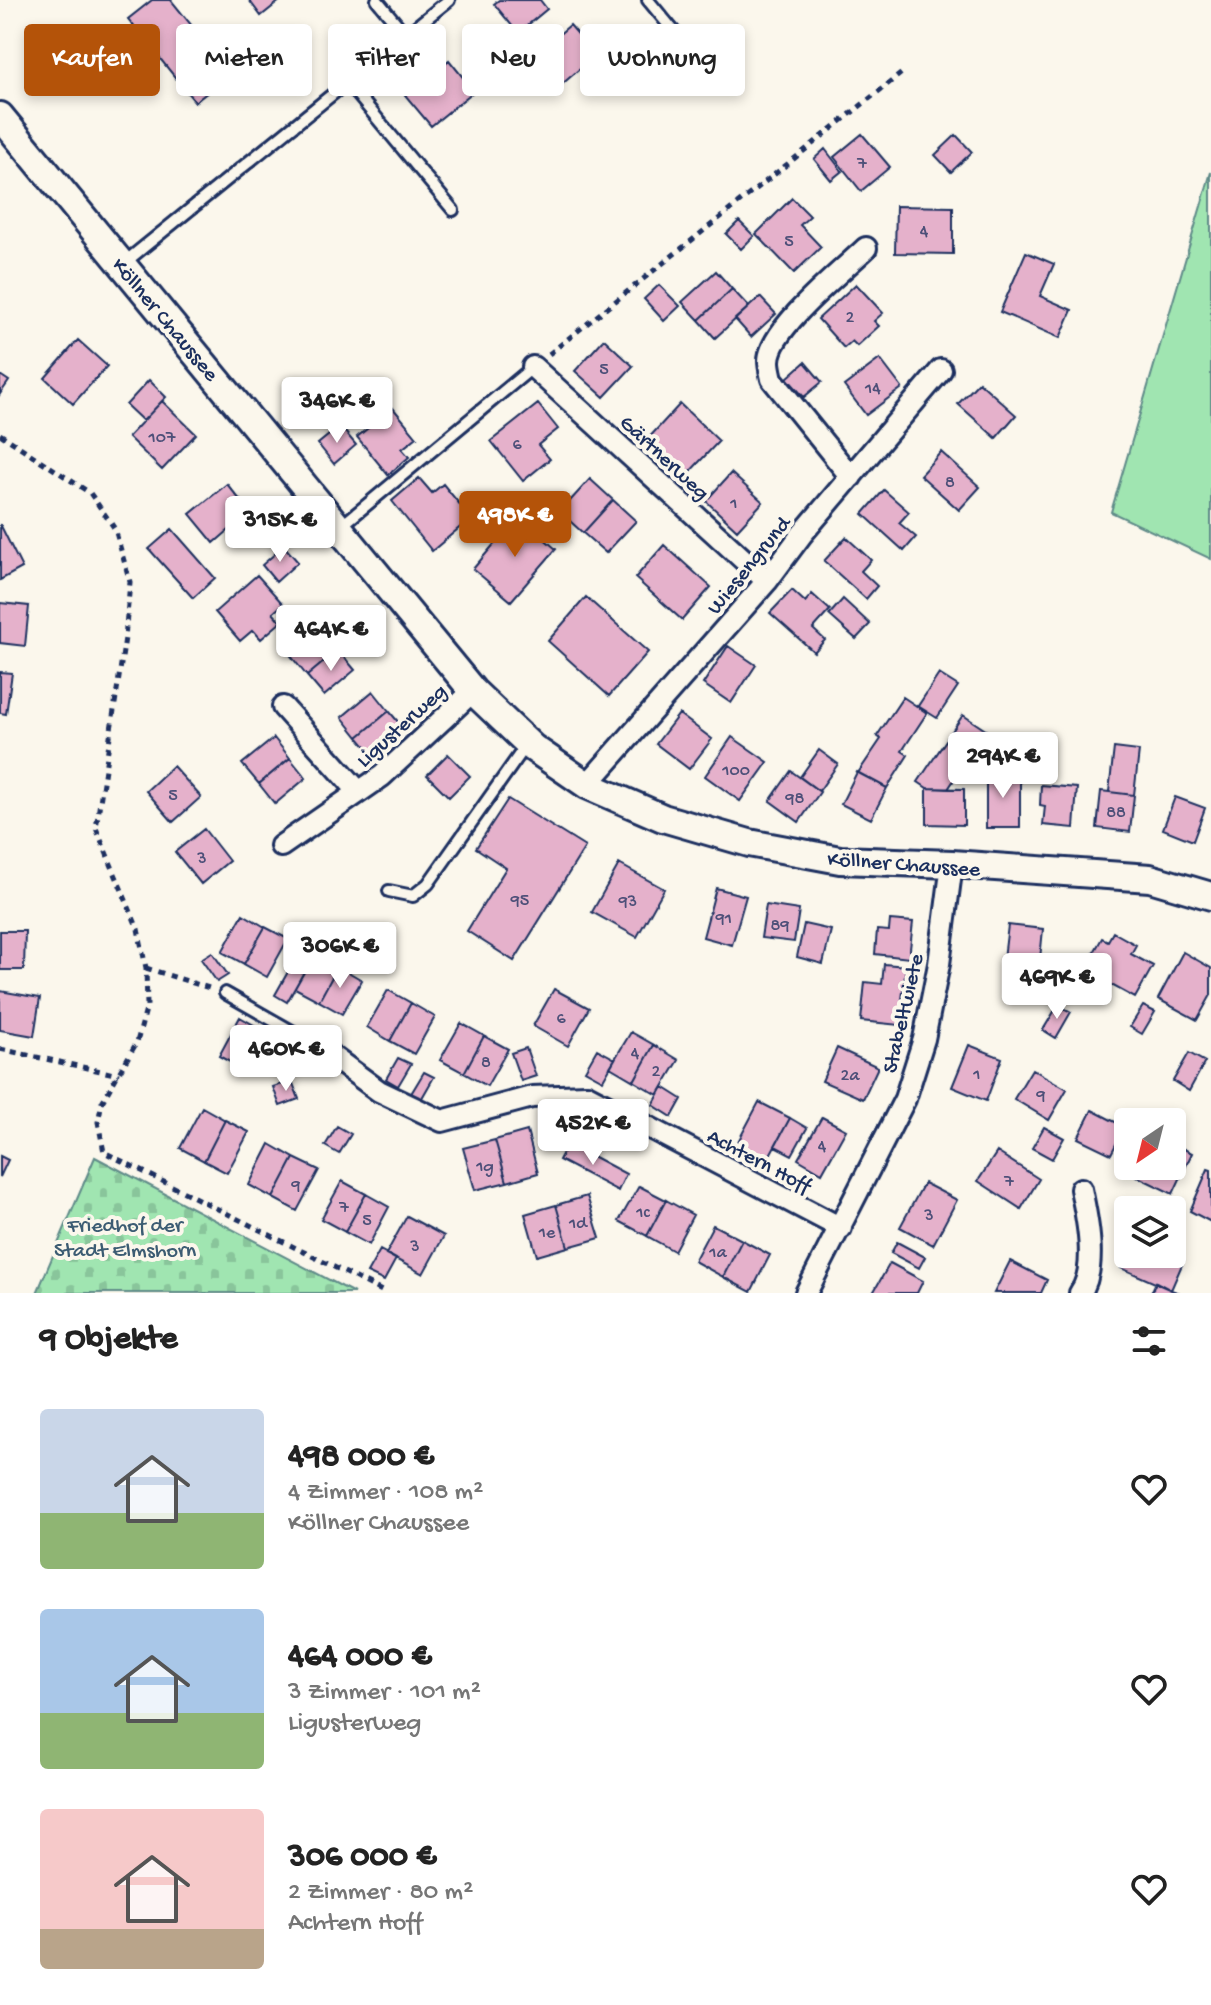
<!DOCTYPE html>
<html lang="de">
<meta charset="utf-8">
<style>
:root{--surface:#fff;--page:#f6f6f6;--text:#222;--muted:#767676;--accent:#b45309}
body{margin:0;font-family:"Gochi Hand",sans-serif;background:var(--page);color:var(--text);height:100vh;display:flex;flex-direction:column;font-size:30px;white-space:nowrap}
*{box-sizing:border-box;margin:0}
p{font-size:26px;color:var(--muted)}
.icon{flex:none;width:44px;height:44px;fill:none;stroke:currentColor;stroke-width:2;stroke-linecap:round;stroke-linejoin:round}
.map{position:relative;height:1293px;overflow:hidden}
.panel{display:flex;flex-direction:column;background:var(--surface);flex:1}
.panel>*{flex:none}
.guide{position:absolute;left:24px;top:24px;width:800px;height:72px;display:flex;gap:16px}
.needle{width:52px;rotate:215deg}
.fabs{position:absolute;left:1114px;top:1108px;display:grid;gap:16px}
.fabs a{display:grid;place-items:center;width:72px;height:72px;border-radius:8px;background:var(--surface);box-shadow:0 4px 12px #0003;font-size:40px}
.price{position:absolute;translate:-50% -68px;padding:0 18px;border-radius:8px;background:#fff;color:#222;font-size:26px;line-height:52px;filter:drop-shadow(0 2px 4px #0008)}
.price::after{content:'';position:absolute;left:50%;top:48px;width:24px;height:18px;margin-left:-12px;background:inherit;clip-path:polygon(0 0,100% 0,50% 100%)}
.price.active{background:var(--accent);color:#fff}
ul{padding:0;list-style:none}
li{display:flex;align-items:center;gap:24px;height:200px;padding:0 40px}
li span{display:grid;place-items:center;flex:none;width:224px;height:160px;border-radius:8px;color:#555}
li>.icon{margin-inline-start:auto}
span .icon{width:96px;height:96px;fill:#fffc;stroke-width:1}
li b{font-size:34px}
h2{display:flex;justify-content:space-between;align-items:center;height:96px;padding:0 40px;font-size:34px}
.chip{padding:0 28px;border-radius:8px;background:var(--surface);box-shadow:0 4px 12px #0003;font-size:28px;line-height:72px}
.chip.active{background:var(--accent);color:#fff}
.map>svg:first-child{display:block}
.grass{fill:#a0e5b1;stroke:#5e8a88;stroke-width:2}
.cemetery{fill:url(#cemetery-stones);stroke:#5e8a88;stroke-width:2}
.building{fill:#e5b1cb;stroke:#1b2f5e;stroke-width:2}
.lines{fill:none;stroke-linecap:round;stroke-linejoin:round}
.service-casing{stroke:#1b2f5e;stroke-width:16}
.minor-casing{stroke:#1b2f5e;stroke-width:26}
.tertiary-casing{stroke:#1b2f5e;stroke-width:32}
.path{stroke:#1b2f5e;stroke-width:5;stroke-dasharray:6 6;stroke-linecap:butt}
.service{stroke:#fbf7ec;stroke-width:10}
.minor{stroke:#fbf7ec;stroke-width:20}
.tertiary{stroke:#fbf7ec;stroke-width:26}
.labels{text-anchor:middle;stroke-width:8;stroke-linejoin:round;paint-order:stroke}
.number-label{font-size:18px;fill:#4e5079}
.street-label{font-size:22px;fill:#1b2f5e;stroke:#fbf7ec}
.park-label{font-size:22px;fill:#3c5c73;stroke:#fbf7ec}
</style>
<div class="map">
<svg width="1211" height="1293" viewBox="0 0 1211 1293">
<defs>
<pattern id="cemetery-stones" width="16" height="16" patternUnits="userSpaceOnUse" patternTransform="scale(2)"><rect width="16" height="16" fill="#a0e5b1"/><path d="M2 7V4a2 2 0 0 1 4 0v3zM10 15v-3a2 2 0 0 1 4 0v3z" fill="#89c59b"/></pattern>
</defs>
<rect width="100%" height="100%" fill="#fbf7ec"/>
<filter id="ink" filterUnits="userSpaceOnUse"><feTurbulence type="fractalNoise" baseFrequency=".0125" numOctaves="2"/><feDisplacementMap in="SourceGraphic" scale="16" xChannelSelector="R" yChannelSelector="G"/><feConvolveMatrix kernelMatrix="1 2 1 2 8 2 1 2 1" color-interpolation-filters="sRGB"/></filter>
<g filter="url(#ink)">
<!-- grass -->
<path class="grass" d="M1211 172V559L1111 512Z"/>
<!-- cemetery -->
<path class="cemetery" d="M95 1157 354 1293H37Z"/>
<!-- building -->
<path class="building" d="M152 0H171L231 74 195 102 128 19Z
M249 0H281L261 16Z
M499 0H540L547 9 518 33 494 4Z
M570 25 596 55 561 85 535 55Z
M449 60 474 91 431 126 405 95Z
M502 66 513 79 501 89 490 76Z
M862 134 890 167 861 191 834 157Z
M956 135 972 152 951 172 935 155Z
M825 149 842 171 831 180 814 159Z
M792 198 810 216 800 225 821 247 794 273 756 234Z
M896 206 953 207V254L895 253Z
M739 221 754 236 741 249 726 234Z
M1026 252 1054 264 1040 296 1072 310 1060 338 1000 312Z
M716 271 732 289 699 320 682 302Z
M856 284 883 313 874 321 879 326 857 346 852 341 844 348 818 319Z
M659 285 680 306 664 321 644 299Z
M732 289 749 307 715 338 699 320Z
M760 297 776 314 751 337 735 319Z
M604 339 633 366 604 397 575 371Z
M78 340 107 366 73 404 45 378Z
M880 359 902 388 866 415 844 386Z
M805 362 822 382 804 397 787 378Z
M0 375 9 381 0 394Z
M149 380 166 397 143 421 126 405Z
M979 382 1016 415 996 438 958 404Z
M162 401 196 434 162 470 128 437Z
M538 404 558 429 538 445 550 459 523 481 491 441Z
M680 404 719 441 684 478 645 442Z
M393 408 417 437 402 449 409 457 388 475 357 437Z
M340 426 356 445 334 464 318 444Z
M941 452 980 487 959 510 920 475Z
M731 473 763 502 737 530 706 501Z
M419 478 432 493 443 484 471 518 432 551 392 501Z
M590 479 613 500 583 533 560 512Z
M227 484 250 512 214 543 190 514Z
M884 490 909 512 899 523 916 537 904 551 863 514Z
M613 500 636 521 606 553 583 533Z
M518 516 556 549 511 601 473 569Z
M0 524 22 568 0 580Z
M172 529 215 578 193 598 149 549Z
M846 537 871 560 861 571 877 586 866 599 824 561Z
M664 545 711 587 682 620 635 578Z
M284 546 298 562 276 582 262 565Z
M257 575 283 604 273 613 281 622 261 639 253 630 240 641 215 612Z
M792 590 805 602 812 594 830 610 813 629 825 640 814 652 770 613Z
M586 597 648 652 609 696 548 641Z
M843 599 870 624 856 639 829 615Z
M0 603 29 606 25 646 0 643Z
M322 630 338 650 307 676 291 656Z
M728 646 756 665 731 703 703 684Z
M338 650 355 670 324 696 307 676Z
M0 672 12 673 6 714 0 713Z
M939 674 958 686 937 718 918 706Z
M373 691 389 711 358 737 342 717Z
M903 697 927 713 902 751 908 755 887 788 858 773 881 739 877 736Z
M389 711 405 730 374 756 358 737Z
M679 714 712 739 689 769 656 744Z
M963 715 987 731 948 789 927 788 918 782Z
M732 737 768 762 740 801 705 776Z
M274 738 290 758 259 784 242 764Z
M1114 748 1139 751 1134 795 1109 792Z
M819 750 838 764 819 791 800 777Z
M448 754 470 776 449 797 427 775Z
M290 758 306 778 275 804 259 784Z
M173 766 201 797 173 822 146 791Z
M791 771 820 792 799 822 770 801Z
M857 772 887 788 871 819 841 804Z
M986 773H1020V828H986Z
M1041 785 1077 788 1074 828 1043 825 1045 806 1040 805Z
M927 788 964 789V825L927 824Z
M1101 791 1134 795 1130 832 1097 828Z
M1175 797 1205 808 1193 841 1163 829Z
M508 799 585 847 514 961 467 931 506 868 476 848Z
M204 829 229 861 201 884 175 852Z
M619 864 664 889 637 937 592 912Z
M716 888 746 896 732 945 703 937Z
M766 905 799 910 794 942 761 938Z
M243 914 265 927 244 964 222 952Z
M890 920 913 922 909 958 875 954 877 930 889 931Z
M804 924 831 930 823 964 797 957Z
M1008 925 1043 929 1038 979 1002 975Z
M265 927 288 939 267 977 244 964Z
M0 931H25L24 970H0Z
M1113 932 1136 945 1131 954 1153 966 1135 998 1084 970 1102 938 1108 941Z
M212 952 228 975 217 982 201 959Z
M1183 952 1211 968V995L1197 1020 1158 999Z
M315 953 338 966 319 1001 295 988Z
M293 963 305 970 287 1002 275 995Z
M884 964 906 966 899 1025 861 1021 865 982 882 984Z
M338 966 362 980 342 1014 319 1001Z
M554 989 589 1008 568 1046 533 1026Z
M388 990 411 1003 390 1041 367 1027Z
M0 991 40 998 34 1036 0 1030Z
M411 1003 435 1017 414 1054 390 1041Z
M1058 1005 1071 1012 1056 1038 1043 1030Z
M1143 1006 1155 1012 1142 1034 1130 1027Z
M240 1017 271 1035 250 1073 219 1056Z
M461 1023 484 1036 464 1073 440 1060Z
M631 1032 654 1045 634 1081 610 1067Z
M484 1036 508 1049 487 1086 464 1073Z
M654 1045 679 1060 658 1095 634 1081Z
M969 1045 1002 1058 986 1101 952 1087Z
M526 1048 536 1076 521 1081 511 1053Z
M837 1048 878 1067 863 1099 822 1081Z
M597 1049 615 1059 603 1080 585 1070Z
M1189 1053 1205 1062 1189 1091 1173 1081Z
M398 1058 411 1064 398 1086 386 1079Z
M293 1062 294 1073 268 1076 267 1065Z
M1032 1069 1067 1089 1049 1120 1014 1099Z
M424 1072 434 1077 419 1103 409 1097Z
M292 1081 299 1099 280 1106 273 1087Z
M663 1087 682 1099 672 1117 653 1105Z
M759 1102 790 1118 764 1166 733 1151Z
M202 1107 225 1120 204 1161 180 1148Z
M1092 1110 1125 1127 1111 1154 1078 1138Z
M559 1112 567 1138 547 1144 539 1118Z
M822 1117 846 1130 822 1173 798 1159Z
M790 1118 807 1128 792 1155 775 1146Z
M225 1120 249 1132 227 1173 204 1161Z
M337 1126 351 1134 339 1154 325 1146Z
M1044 1127 1064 1138 1052 1159 1032 1148Z
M527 1131 538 1173 507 1182 495 1140Z
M495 1140 507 1182 475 1190 463 1148Z
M568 1143 626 1174 618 1191 559 1160Z
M1172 1143 1192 1153 1173 1194 1136 1176 1141 1166H1172Z
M270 1144 294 1158 273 1198 249 1185Z
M997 1152 1039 1179 1021 1209 978 1181Z
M0 1156 8 1160 0 1177Z
M294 1158 319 1170 297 1211 273 1198Z
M1208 1169 1211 1170V1222L1190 1211Z
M342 1181 366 1194 345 1232 321 1219Z
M924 1183 957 1200 933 1245 900 1227Z
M639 1186 666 1200 647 1236 619 1221Z
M366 1194 389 1207 369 1245 345 1232Z
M587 1196 600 1238 568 1247 556 1205Z
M666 1200 693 1215 674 1251 647 1236Z
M556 1205 568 1247 537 1256 525 1214Z
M407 1216 444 1236 423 1274 386 1254Z
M713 1225 742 1240 723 1277 694 1261Z
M742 1240 770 1255 751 1292 723 1277Z
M897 1242 925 1257 919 1268 891 1253Z
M380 1250 396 1259 384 1281 367 1273Z
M1128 1252V1254H1170L1184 1260 1171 1290 1121 1268Z
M1010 1261 1047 1280 1041 1293H994Z
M890 1263 923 1281 917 1293H873Z
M1156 1282 1171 1290 1180 1293H1151Z"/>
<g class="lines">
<!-- service casing -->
<g class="service-casing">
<path id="service" d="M377 0 405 34
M648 0 682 41
M347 82 453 210
M124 263 449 0
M340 527 533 367
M389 891 413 896 428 884 527 744
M225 993 318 1046"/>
</g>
<!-- minor casing -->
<g class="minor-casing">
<path id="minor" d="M533 367 767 581
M851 477 772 379C771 374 769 367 769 361 769 329 842 271 866 248
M283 707 359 792 382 776 473 691
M587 785 767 581 802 534 941 370
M281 846 359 792
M318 1046 379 1091 442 1121 532 1097 587 1095 841 1228
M806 1293 905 1099 924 1039 939 964 952 864
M1080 1293C1098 1269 1087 1217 1081 1189"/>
</g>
<!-- tertiary casing -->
<g class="tertiary-casing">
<path id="tertiary" d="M0 116 473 691 533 748 587 785 663 818 749 843 840 860 952 864 1150 878 1211 896"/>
</g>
<!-- path -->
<path class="path" d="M549 354 903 72
M0 434 90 493 115 529 130 582 125 638 96 828 138 929 146 968 147 1006 137 1042 102 1102 98 1122 104 1152 386 1293
M146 968 209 988
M0 1049 119 1075"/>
<!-- service -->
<use href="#service" class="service"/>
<!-- minor -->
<use href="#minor" class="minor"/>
<!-- tertiary -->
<use href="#tertiary" class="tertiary"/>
</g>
</g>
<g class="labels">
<!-- number labels -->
<g class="number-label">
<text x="862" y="168">7</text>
<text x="924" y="236">4</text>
<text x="789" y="246">5</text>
<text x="850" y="322">2</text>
<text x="604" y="374">5</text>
<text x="873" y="393">14</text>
<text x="162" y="442">107</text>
<text x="517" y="449">6</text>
<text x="950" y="487">8</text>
<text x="734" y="508">1</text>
<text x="736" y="775">100</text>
<text x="173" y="800">5</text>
<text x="795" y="803">98</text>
<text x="1116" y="817">88</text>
<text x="202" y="863">3</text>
<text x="520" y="905">95</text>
<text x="628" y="906">93</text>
<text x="724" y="923">91</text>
<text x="780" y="930">89</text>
<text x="561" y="1023">6</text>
<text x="635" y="1058">4</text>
<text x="486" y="1067">8</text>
<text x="656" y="1076">2</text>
<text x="977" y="1079">1</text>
<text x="850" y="1080">2a</text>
<text x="1041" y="1100">9</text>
<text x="822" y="1151">4</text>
<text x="485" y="1171">1g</text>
<text x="1009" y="1186">7</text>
<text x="296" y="1190">9</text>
<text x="344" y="1212">7</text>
<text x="643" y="1217">1c</text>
<text x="929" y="1220">3</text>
<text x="367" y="1225">5</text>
<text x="578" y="1228">1d</text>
<text x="547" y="1237">1e</text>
<text x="415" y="1251">3</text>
<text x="718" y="1257">1a</text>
</g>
<!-- street labels -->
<g class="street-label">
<text transform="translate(167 318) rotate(50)" y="8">Köllner Chaussee</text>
<text transform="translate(666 456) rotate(43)" y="8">Gärtnerweg</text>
<text transform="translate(747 564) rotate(-51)" y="8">Wiesengrund</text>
<text transform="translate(400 724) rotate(-42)" y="8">Ligusterweg</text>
<text transform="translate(904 862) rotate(4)" y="8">Köllner Chaussee</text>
<text transform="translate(901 1013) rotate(-77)" y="8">Stabeltwiete</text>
<text transform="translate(760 1159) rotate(28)" y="8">Achtern Hoff</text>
</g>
<!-- park labels -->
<g class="park-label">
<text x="125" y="1231">Friedhof der<tspan x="125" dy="25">Stadt Elmshorn</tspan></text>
</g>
</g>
</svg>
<div class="fabs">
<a><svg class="needle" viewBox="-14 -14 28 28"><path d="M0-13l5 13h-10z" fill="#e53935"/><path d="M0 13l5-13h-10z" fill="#767676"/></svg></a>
<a><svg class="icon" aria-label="layers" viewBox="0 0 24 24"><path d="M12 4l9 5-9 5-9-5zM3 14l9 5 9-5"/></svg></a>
</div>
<b class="price" style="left:337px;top:445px">346K €</b>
<b class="price active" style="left:515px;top:559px">498K €</b>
<b class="price" style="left:280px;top:564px">315K €</b>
<b class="price" style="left:331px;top:673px">464K €</b>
<b class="price" style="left:1003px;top:800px">294K €</b>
<b class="price" style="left:340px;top:990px">306K €</b>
<b class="price" style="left:1057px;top:1021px">469K €</b>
<b class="price" style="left:286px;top:1093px">460K €</b>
<b class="price" style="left:593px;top:1167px">452K €</b>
<div class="guide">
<a class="chip active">Kaufen</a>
<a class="chip">Mieten</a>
<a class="chip">Filter</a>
<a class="chip">Neu</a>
<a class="chip">Wohnung</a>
</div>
</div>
<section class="panel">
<h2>9 Objekte<svg class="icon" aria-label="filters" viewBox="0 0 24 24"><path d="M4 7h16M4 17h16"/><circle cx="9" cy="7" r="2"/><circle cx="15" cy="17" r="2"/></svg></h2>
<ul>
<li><span style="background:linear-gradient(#c9d6e8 65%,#8fb573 0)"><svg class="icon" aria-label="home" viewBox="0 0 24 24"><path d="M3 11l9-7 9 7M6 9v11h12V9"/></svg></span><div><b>498 000 €</b><p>4 Zimmer · 108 m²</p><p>Köllner Chaussee</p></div><svg class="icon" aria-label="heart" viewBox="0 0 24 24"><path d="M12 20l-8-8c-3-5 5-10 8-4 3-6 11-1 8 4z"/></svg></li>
<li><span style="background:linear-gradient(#a9c7e8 65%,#8fb573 0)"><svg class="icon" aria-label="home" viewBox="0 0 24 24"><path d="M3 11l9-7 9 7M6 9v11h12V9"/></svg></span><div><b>464 000 €</b><p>3 Zimmer · 101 m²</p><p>Ligusterweg</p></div><svg class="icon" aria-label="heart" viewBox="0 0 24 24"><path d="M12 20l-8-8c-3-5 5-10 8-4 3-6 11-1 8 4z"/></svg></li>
<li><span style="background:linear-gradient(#f6c9c9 75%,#b9a48a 0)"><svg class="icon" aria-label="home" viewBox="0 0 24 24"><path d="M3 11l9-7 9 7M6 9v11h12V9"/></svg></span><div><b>306 000 €</b><p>2 Zimmer · 80 m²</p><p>Achtern Hoff</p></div><svg class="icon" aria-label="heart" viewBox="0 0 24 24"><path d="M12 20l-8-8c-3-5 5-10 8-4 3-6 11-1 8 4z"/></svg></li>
</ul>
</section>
